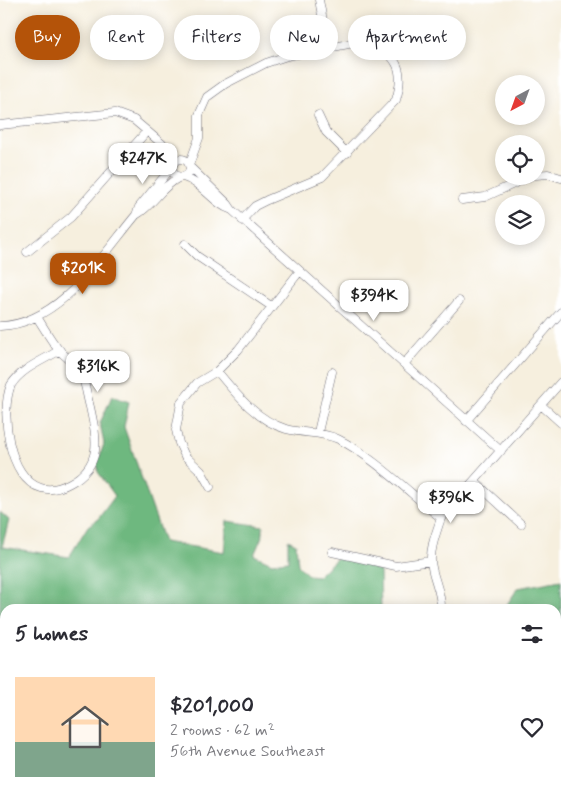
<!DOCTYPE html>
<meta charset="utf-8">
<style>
:root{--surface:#fff;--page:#f2f2f3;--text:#2b2b33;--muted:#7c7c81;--accent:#b45309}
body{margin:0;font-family:Mynerve,sans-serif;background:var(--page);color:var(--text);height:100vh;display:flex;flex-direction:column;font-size:19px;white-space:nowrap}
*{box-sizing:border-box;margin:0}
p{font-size:16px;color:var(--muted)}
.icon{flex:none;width:28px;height:28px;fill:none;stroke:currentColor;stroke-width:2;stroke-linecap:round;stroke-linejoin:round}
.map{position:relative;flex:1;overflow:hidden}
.panel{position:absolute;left:0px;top:604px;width:561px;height:196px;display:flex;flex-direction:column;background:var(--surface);border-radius:15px 15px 0 0;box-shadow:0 2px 12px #0003}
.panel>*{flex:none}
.hud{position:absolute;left:15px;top:15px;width:531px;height:45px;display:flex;gap:10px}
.needle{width:32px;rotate:221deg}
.tools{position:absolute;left:495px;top:75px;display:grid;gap:10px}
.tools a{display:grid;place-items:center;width:50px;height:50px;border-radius:50%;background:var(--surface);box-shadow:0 2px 12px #0003;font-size:25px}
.price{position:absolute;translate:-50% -42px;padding:0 11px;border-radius:10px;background:#fff;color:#222;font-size:16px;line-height:32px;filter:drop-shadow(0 1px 2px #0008)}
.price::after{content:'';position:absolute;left:50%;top:30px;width:15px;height:11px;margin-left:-8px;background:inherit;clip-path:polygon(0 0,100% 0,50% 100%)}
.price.current{background:var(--accent);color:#fff}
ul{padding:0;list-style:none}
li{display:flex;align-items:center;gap:15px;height:125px;padding:0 15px}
li span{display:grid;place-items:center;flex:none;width:140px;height:100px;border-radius:0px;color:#555}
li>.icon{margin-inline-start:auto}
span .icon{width:60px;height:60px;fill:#fffc;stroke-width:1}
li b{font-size:21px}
h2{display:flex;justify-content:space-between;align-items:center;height:60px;padding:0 15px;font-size:21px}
.pill{padding:0 18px;border-radius:22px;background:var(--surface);box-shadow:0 2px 12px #0003;font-size:18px;line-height:45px}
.pill.current{background:var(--accent);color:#fff}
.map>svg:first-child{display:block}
.forest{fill:#6eb87f;stroke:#486d5d}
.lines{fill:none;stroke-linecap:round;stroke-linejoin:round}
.minor-casing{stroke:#6c6a74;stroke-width:9}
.minor{stroke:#fff;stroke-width:8}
</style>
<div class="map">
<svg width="561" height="799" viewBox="0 0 561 799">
<rect width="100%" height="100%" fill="#fff"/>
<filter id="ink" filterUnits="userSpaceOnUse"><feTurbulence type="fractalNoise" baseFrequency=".02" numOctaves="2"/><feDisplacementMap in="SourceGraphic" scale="10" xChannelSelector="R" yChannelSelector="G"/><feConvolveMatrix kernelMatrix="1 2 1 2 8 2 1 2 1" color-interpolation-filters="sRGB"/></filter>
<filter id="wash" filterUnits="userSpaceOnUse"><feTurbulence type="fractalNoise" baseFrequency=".0096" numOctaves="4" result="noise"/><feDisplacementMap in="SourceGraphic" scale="20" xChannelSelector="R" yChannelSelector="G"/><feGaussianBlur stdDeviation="1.12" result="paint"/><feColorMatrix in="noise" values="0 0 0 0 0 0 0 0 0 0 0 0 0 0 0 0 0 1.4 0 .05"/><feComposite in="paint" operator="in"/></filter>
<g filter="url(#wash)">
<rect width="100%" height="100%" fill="#f6efde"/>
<!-- forest -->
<path class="forest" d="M112 396 129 402 124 427 164 542 224 552 227 521 263 526V534L254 555 272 563 288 561V540L296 544 298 565 308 575 318 576 337 558H349L380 571 381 609H5V795H11L10 799H0V512L9 520 2 547 69 557 88 526 98 519 115 496 98 472 97 464 104 444 100 423Z
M561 580V799H266L263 795H556V609H504L518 588Z"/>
</g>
<g filter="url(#ink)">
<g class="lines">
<!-- minor casing -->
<g class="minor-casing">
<path id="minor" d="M319 0 328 46
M318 115 326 132 347 153
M0 125 115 113 134 120 147 131 167 148 173 165
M172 168a9 9 0 1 1 18 0a9 9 0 1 1-18 0Z
M189 165 199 138V115L207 97 225 84 266 63 287 56 369 40C396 56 406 68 396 100L322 177 267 200 255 206 242 220
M190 167 228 204 232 210 501 451
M536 175 548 174 561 178
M183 177C203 183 213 204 232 210
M462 200 485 197 531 176
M136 215C154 205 160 187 180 177
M185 244 197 256 271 306
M27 252 71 217 147 131
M37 317C44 328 50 339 58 349 65 357 77 364 81 374 86 384 87 397 90 407 97 439 103 465 70 483 61 488 51 491 41 488 8 479 0 411 11 385 22 368 42 361 60 350
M0 326C60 324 101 257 136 215L139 207 172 167
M404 364 459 301
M217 371C236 394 256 420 286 429 304 434 321 431 338 439 371 455 411 494 441 518
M541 405 561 423
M466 421 561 312
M318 432 332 372
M475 482 521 524
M210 487 201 471 185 456 179 443 176 430 181 403 197 383 217 371 238 350 299 272
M332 552 396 566 431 561
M441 609C442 592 432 577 431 561 430 547 437 531 441 518L561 382
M144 795 151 799
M75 799 78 795"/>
</g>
<!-- minor -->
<use href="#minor" class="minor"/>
</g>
</g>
</svg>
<div class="tools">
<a><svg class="needle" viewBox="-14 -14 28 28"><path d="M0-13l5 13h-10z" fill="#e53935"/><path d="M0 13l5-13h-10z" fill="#7c7c81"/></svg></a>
<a><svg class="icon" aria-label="locate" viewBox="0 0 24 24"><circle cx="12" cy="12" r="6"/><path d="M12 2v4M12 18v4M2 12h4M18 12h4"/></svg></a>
<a><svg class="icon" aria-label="layers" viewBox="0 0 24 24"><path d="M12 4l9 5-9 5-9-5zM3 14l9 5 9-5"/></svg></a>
</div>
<b class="price" style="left:143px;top:185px">$247K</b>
<b class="price current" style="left:83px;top:295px">$201K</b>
<b class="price" style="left:374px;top:322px">$394K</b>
<b class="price" style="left:98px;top:393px">$316K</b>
<b class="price" style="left:451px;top:524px">$396K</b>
<div class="hud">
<a class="pill current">Buy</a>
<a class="pill">Rent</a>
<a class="pill">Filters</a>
<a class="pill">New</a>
<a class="pill">Apartment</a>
</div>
<section class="panel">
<h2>5 homes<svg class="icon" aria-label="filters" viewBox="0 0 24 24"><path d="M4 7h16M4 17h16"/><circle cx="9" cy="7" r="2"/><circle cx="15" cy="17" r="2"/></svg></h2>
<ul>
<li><span style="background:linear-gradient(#ffd9b3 65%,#7fa58c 0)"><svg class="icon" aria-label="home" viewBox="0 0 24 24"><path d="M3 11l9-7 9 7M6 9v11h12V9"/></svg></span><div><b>$201,000</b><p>2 rooms · 62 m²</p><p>56th Avenue Southeast</p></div><svg class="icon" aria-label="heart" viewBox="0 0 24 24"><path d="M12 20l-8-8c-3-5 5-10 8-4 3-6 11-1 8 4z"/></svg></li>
</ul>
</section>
</div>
